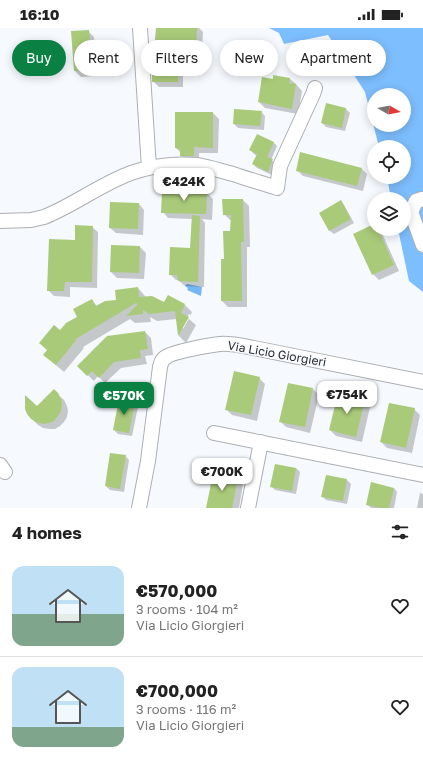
<!DOCTYPE html>
<meta charset="utf-8">
<style>
:root{--surface:#fff;--page:#f2f2f2;--text:#222;--muted:#767676;--line:#e0e0e0;--accent:#0b8043}
body{margin:0;font-family:"Golos Text",sans-serif;background:var(--page);color:var(--text);height:100vh;display:flex;flex-direction:column;font-size:15px;white-space:nowrap}
*{box-sizing:border-box;margin:0}
p{font-size:13px;color:var(--muted)}
.icon{flex:none;width:22px;height:22px;fill:none;stroke:currentColor;stroke-width:2;stroke-linecap:round;stroke-linejoin:round}
.map{position:relative;height:480px;overflow:hidden}
.details{display:flex;flex-direction:column;background:var(--surface);flex:1}
.details>*{flex:none}
.top-card{position:absolute;left:12px;top:12px;width:399px;height:36px;display:flex;gap:8px}
.needle{width:26px;rotate:99deg}
.tools{position:absolute;left:367px;top:60px;display:grid;gap:8px}
.tools a{display:grid;place-items:center;width:44px;height:44px;border-radius:50%;background:var(--surface);box-shadow:0 2px 10px #0003;font-size:20px}
.price{position:absolute;translate:-50% -34px;padding:0 9px;border-radius:8px;background:#fff;color:#222;font-size:13px;line-height:26px;filter:drop-shadow(0 1px 2px #0008)}
.price::after{content:'';position:absolute;left:50%;top:24px;width:12px;height:9px;margin-left:-6px;background:inherit;clip-path:polygon(0 0,100% 0,50% 100%)}
.price.current{background:var(--accent);color:#fff}
ul{padding:0;list-style:none}
li{display:flex;align-items:center;gap:12px;height:100px;padding:0 12px}
li+li{border-top:1px solid var(--line)}
li span{display:grid;place-items:center;flex:none;width:112px;height:80px;border-radius:12px;color:#555}
li>.icon{margin-inline-start:auto}
span .icon{width:48px;height:48px;fill:#fffc;stroke-width:1}
li b{font-size:17px}
h2{display:flex;justify-content:space-between;align-items:center;height:48px;padding:0 12px;font-size:17px}
.pill{padding:0 14px;border-radius:18px;background:var(--surface);box-shadow:0 2px 10px #0003;font-size:14px;line-height:36px}
.pill.current{background:var(--accent);color:#fff}
.status{display:flex;justify-content:space-between;align-items:center;height:28px;padding:0 20px;background:var(--surface);direction:ltr}
.status svg{height:11px;fill:currentColor}
.map>svg:first-child{display:block}
.forest{fill:#7dbefe;fill-rule:evenodd}
.water{fill:#76b7f6}
.shadow{fill:#0003;fill-rule:evenodd}
.building{fill:#a9ca79}
.lines{fill:none;stroke-linecap:round;stroke-linejoin:round}
.minor-casing{stroke:#abafb3;stroke-width:16}
.minor{stroke:#fff;stroke-width:14}
.labels{text-anchor:middle;stroke-width:3;stroke-linejoin:round;paint-order:stroke}
.street-label{font-size:12px;fill:#2a2c2d;stroke:#f6fafe}
</style>
<div class="status"><b>16:10</b><svg viewBox="0 0 49 12"><path d="M0 12V9h3v3zM5 12V6h3v6zM10 12V3h3v9zM15 12V0h3v12zM26 1h20v11H26zM47 4h2v5h-2z"/></svg></div>
<div class="map">
<svg width="423" height="480" viewBox="0 0 423 480">
<rect width="100%" height="100%" fill="#f6fafe"/>
<!-- forest -->
<path class="forest" d="M269 0H423V264L409 253 398 201H404V171H391L387 149H404V119H379L365 64 328 7 284 16 279 5ZM374 67H404V97H374Z"/>
<!-- water -->
<path class="water" d="M235 31 256 36 255 41H257L256 46 233 41Z
M187 256 202 259 201 268 187 262 188 260 185 258Z"/>
<!-- shadow -->
<path class="shadow" d="M157 0H199L203 4 201 34 183 33V59H159L153 53 159 41 161 17 156 12Z
M88 3 94 9 97 48 81 49 75 43Z
M263 50 273 52 290 51 296 56 302 63 298 86 265 80 259 74Z
M346 81 350 85 345 103 326 99 322 95Z
M261 84 265 88 264 102 238 100 234 96Z
M213 85 219 91 218 125H199V134L187 133 181 128V125L176 120Z
M273 114 277 118 271 132 276 136 272 147 257 140 253 136 257 128 254 126 250 122Z
M362 141 367 146 363 163 303 148 297 142Z
M207 165 213 171 212 192 202 191 205 195 204 259 185 258 178 252H176L170 246 191 221 192 191 168 190 163 184Z
M243 172 249 178 250 219H247V279H228L222 273 225 232 231 204V192H230L224 186Z
M341 173 344 177 354 195 334 206 330 203 320 185Z
M139 176 144 182 143 207 116 205 110 200Z
M374 198V201H379L381 203 399 243 379 252 373 246Z
M92 199 98 204 97 260 70 259V269L54 268 48 262 76 213Z
M140 219 146 225 144 251 117 250 111 244Z
M138 260 145 268 146 270 164 275 185 277 192 284 189 291 196 297 186 315 179 308 177 291 157 293 150 289 151 294 135 295 130 291 83 319 84 320 64 344 44 327 60 304 79 290 92 273 97 278 117 273ZM189 286 191 287 183 301V297Z
M145 304 151 310 153 327 145 328 147 336 121 340 105 355 98 348 94 353 78 338Z
M259 350 265 356 257 393 232 387 226 381Z
M313 361 319 367 310 405 286 399 280 393Z
M54 363 64 372 67 378 68 383 67 389 64 394 60 398 55 401H49L43 400 38 397 32 391 37 379Z
M364 373 370 379 362 414 336 408 330 402Z
M134 375 138 379 132 408 118 406 114 402Z
M414 381 420 387 412 425 387 420 381 414Z
M125 428 129 432 124 464 110 462 106 458Z
M296 440 300 444 296 466 275 462 271 458Z
M326 448 347 452 351 456 347 476 326 472 323 469Z
M237 451 243 457 239 480H207Z
M394 460 397 464 394 480H371L367 476Z
M420 465 423 466V480H417Z"/>
<!-- building -->
<path class="building" d="M156 0H197L196 29 178 28V54H152V40H158L160 12H155Z
M89 2 92 42 74 43 71 3Z
M273 47 290 50 289 55 296 56 292 81 258 74 262 49 273 51Z
M326 75 346 80 342 100 321 95Z
M234 81 262 83 260 98 233 96Z
M175 84H213V120L194 119V128H180V121L175 120Z
M257 106 274 114 267 129 273 131 268 144 252 136 257 126 249 122Z
M300 124 362 140 357 158 296 143Z
M162 162 207 164 206 186 161 185Z
M222 171H243L244 214H241L242 273H221V231H224L223 203H230L231 187H223Z
M341 172 351 191 329 203 319 185Z
M110 174 139 175 138 201 109 200Z
M192 187 200 188 198 254 178 253 177 247H169L170 219 190 220Z
M374 196V201H378L394 237 372 247 353 206Z
M75 197 93 198 92 254H65L64 263H47L49 211 75 212Z
M111 217 140 218 139 245 110 244Z
M138 259 139 269 152 268 164 274 168 267 185 276 181 285 189 289 178 308 175 283 149 286 143 282V286L126 288 138 276 136 275 74 312 77 311 56 337 43 327 47 322 39 315 54 297 60 302 66 295 77 289 73 281 92 271 96 278 105 273 116 272 115 262Z
M145 303 148 321 140 322 141 330 114 334 99 350 92 343 87 348 77 338 107 308Z
M234 343 260 349 251 387 225 382Z
M288 355 313 360 305 399 279 394Z
M54 361 58 365 61 371 62 377 61 383 58 388 54 393 49 395 43 396 36 394 31 391 27 386 25 381V367L37 378Z
M338 365 365 372 356 409 329 402Z
M119 371 135 374 129 405 113 402Z
M389 375 415 380 406 420 380 414Z
M110 425 126 427 120 461 105 458Z
M275 436 296 440 292 463 270 459Z
M213 446 238 450 232 480H206Z
M326 447 347 451 343 473 321 469Z
M371 454 394 460 389 480H381L366 477Z"/>
<g class="lines">
<!-- minor casing -->
<g class="minor-casing">
<path id="minor" d="M140 0 149 140
M423 172 422 171 416 173 411 184 423 217
M0 193 31 192 44 189C74 177 101 156 131 145 151 138 176 135 197 137 209 139 221 143 233 146 247 151 262 155 277 160L280 138 313 66 315 60
M214 405 423 447
M0 437 5 444
M139 480 148 433 160 339C161 335 162 331 166 329 172 324 210 317 220 316 231 315 243 318 254 320L423 354
M248 480 261 414"/>
</g>
<!-- minor -->
<use href="#minor" class="minor"/>
</g>
<g class="labels">
<!-- street labels -->
<g class="street-label">
<text transform="translate(277 326) rotate(10)" y="4">Via Licio Giorgieri</text>
</g>
</g>
</svg>
<div class="tools">
<a><svg class="needle" viewBox="-14 -14 28 28"><path d="M0-13l5 13h-10z" fill="#e53935"/><path d="M0 13l5-13h-10z" fill="#767676"/></svg></a>
<a><svg class="icon" aria-label="locate" viewBox="0 0 24 24"><circle cx="12" cy="12" r="6"/><path d="M12 2v4M12 18v4M2 12h4M18 12h4"/></svg></a>
<a><svg class="icon" aria-label="layers" viewBox="0 0 24 24"><path d="M12 4l9 5-9 5-9-5zM3 14l9 5 9-5"/></svg></a>
</div>
<b class="price" style="left:184px;top:174px">€424K</b>
<b class="price" style="left:347px;top:387px">€754K</b>
<b class="price current" style="left:124px;top:388px">€570K</b>
<b class="price" style="left:222px;top:464px">€700K</b>
<div class="top-card">
<a class="pill current">Buy</a>
<a class="pill">Rent</a>
<a class="pill">Filters</a>
<a class="pill">New</a>
<a class="pill">Apartment</a>
</div>
</div>
<section class="details">
<h2>4 homes<svg class="icon" aria-label="filters" viewBox="0 0 24 24"><path d="M4 7h16M4 17h16"/><circle cx="9" cy="7" r="2"/><circle cx="15" cy="17" r="2"/></svg></h2>
<ul>
<li><span style="background:linear-gradient(#bfe0f5 60%,#7fa58c 0)"><svg class="icon" aria-label="home" viewBox="0 0 24 24"><path d="M3 11l9-7 9 7M6 9v11h12V9"/></svg></span><div><b>€570,000</b><p>3 rooms · 104 m²</p><p>Via Licio Giorgieri</p></div><svg class="icon" aria-label="heart" viewBox="0 0 24 24"><path d="M12 20l-8-8c-3-5 5-10 8-4 3-6 11-1 8 4z"/></svg></li>
<li><span style="background:linear-gradient(#bfe0f5 75%,#7fa58c 0)"><svg class="icon" aria-label="home" viewBox="0 0 24 24"><path d="M3 11l9-7 9 7M6 9v11h12V9"/></svg></span><div><b>€700,000</b><p>3 rooms · 116 m²</p><p>Via Licio Giorgieri</p></div><svg class="icon" aria-label="heart" viewBox="0 0 24 24"><path d="M12 20l-8-8c-3-5 5-10 8-4 3-6 11-1 8 4z"/></svg></li>
</ul>
</section>
